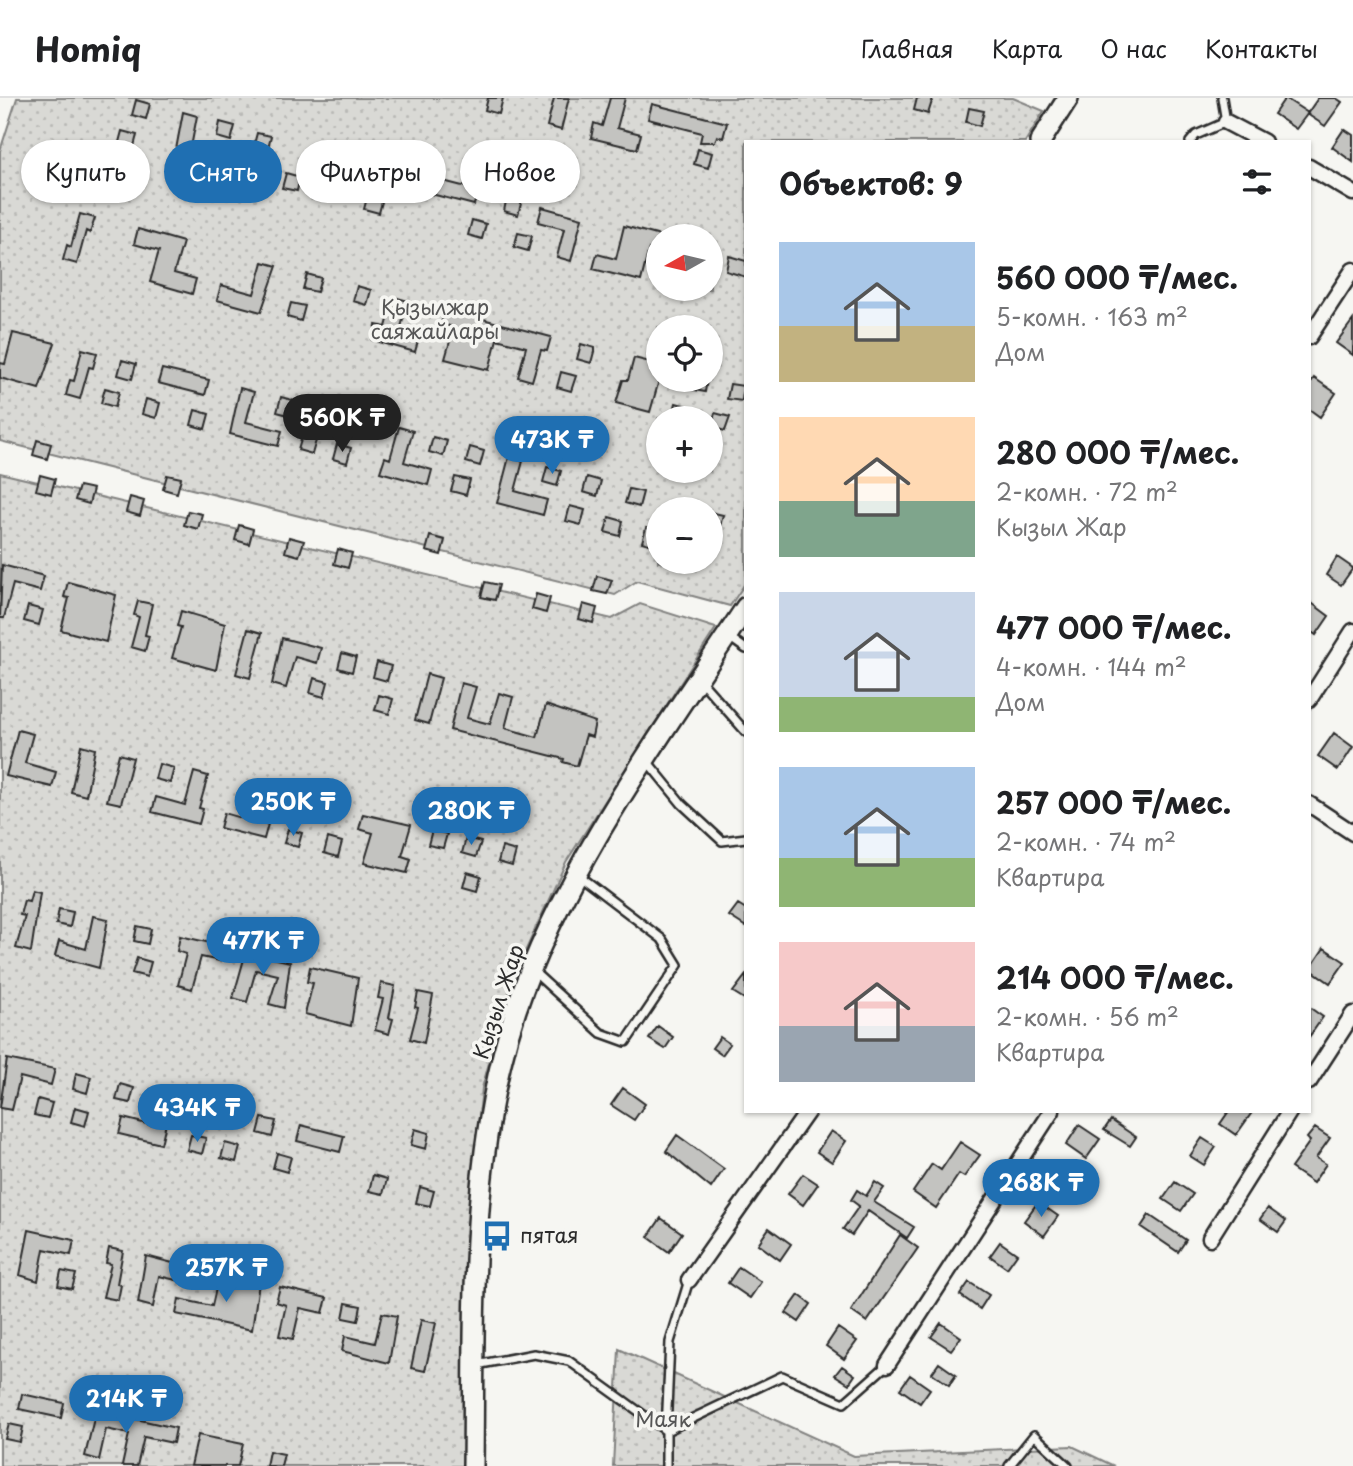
<!DOCTYPE html>
<html lang="ru">
<meta charset="utf-8">
<style>
:root{--surface:#fff;--page:#f6f6f6;--text:#202124;--muted:#757577;--line:#e0e0e0;--accent:#1f6fb2}
body{margin:0;font-family:"Playpen Sans",sans-serif;background:var(--page);color:var(--text);height:100vh;display:flex;flex-direction:column;font-size:26px;white-space:nowrap}
*{box-sizing:border-box;margin:0}
p{font-size:23px;color:var(--muted)}
.icon{flex:none;width:38px;height:38px;fill:none;stroke:currentColor;stroke-width:2;stroke-linecap:round;stroke-linejoin:round}
.map{position:relative;flex:1;overflow:hidden}
.sheet{position:absolute;left:744px;top:42px;width:567px;height:973px;display:flex;flex-direction:column;background:var(--surface);border-radius:0px;box-shadow:0 2px 5px #0004}
.sheet>*{flex:none}
.top-card{position:absolute;left:21px;top:42px;width:618px;height:63px;display:flex;gap:14px}
.needle{width:46px;rotate:262deg}
.controls{position:absolute;left:646px;top:126px;display:grid;gap:14px}
.controls a{display:grid;place-items:center;width:77px;height:77px;border-radius:50%;background:var(--surface);box-shadow:0 2px 5px #0004;font-size:35px}
.price{position:absolute;translate:-50% -60px;padding:0 16px;border-radius:24px;background:var(--accent);color:#fff;font-size:23px;line-height:46px;filter:drop-shadow(0 2px 4px #0008)}
.price::after{content:'';position:absolute;left:50%;top:42px;width:21px;height:16px;margin-left:-10px;background:inherit;clip-path:polygon(0 0,100% 0,50% 100%)}
.price.current{background:#222;color:#fff}
ul{padding:0;list-style:none}
li{display:flex;align-items:center;gap:21px;height:175px;padding:0 35px}
li span{display:grid;place-items:center;flex:none;width:196px;height:140px;border-radius:0px;color:#555}
li>.icon{margin-inline-start:auto}
span .icon{width:84px;height:84px;fill:#fffc;stroke-width:1}
li b{font-size:30px}
h2{display:flex;justify-content:space-between;align-items:center;height:84px;padding:0 35px;font-size:30px}
.chip{padding:0 24px;border-radius:32px;background:var(--surface);box-shadow:0 2px 5px #0004;font-size:24px;line-height:63px}
.chip.current{background:var(--accent);color:#fff}
header{display:flex;align-items:center;gap:42px;box-sizing:border-box;height:98px;padding:0 35px;background:var(--surface);border-bottom:2px solid var(--line)}
header strong{font-size:33px}
nav{display:flex;gap:38px;margin-inline-start:auto;font-size:24px}
.map>svg:first-child{display:block}
.garden{fill:url(#garden-dots);stroke:#828280;stroke-width:2;fill-rule:evenodd}
.building{fill:#c3c3c0;stroke:#2b2b2b;stroke-width:2}
.lines{fill:none;stroke-linecap:round;stroke-linejoin:round}
.service-casing{stroke:#2b2b2b;stroke-width:12}
.minor-casing{stroke:#2b2b2b;stroke-width:19}
.secondary-casing{stroke:#2b2b2b;stroke-width:24}
.service{stroke:#f6f6f2;stroke-width:7}
.minor{stroke:#f6f6f2;stroke-width:14}
.secondary{stroke:#f6f6f2;stroke-width:19}
.labels{text-anchor:middle;stroke-width:7;stroke-linejoin:round;paint-order:stroke}
.park-label{font-size:21px;fill:#565656;stroke:#f6f6f2}
.street-label{font-size:21px;fill:#2b2b2b;stroke:#f6f6f2}
.poi-label{font-size:21px;fill:#2b2b2b;stroke:#f6f6f2;text-anchor:start}
</style>
<header>
<strong>Homiq</strong>
<nav><a>Главная</a><a>Карта</a><a>О нас</a><a>Контакты</a></nav>
</header>
<div class="map">
<svg width="1353" height="1368" viewBox="0 0 1353 1368">
<defs>
<pattern id="garden-dots" width="8" height="8" patternUnits="userSpaceOnUse" patternTransform="scale(1.75)"><rect width="8" height="8" fill="#d9d9d5"/><path d="M2 2h.1M6 6h.1" fill="none" stroke="#babab7" stroke-width="1.8" stroke-linecap="round"/></pattern>
</defs>
<rect width="100%" height="100%" fill="#f6f6f2"/>
<filter id="ink" filterUnits="userSpaceOnUse"><feTurbulence type="fractalNoise" baseFrequency=".0143" numOctaves="2"/><feDisplacementMap in="SourceGraphic" scale="14" xChannelSelector="R" yChannelSelector="G"/><feConvolveMatrix kernelMatrix="1 2 1 2 8 2 1 2 1" color-interpolation-filters="sRGB"/></filter>
<g filter="url(#ink)">
<!-- garden -->
<path class="garden" d="M17 0H1013L1044 13 1025 44H746V484L730 508 637 483 615 497 0 343V53ZM658 138H710V191H658ZM658 229H710V282H658ZM658 320H710V373H658ZM658 411H710V464H658Z
M0 375 612 521 640 506 716 530 566 764 513 880 482 990 469 1115 464 1368H0Z
M619 1251 854 1358 1072 1348 1114 1368H613Z"/>
<!-- building -->
<path class="building" d="M488 0H503L499 16 485 12Z
M554 0H569L561 32 547 28Z
M610 0H625L617 30 641 36 637 51 591 40 594 25 602 28Z
M917 0H933L928 16 914 12Z
M1285 0 1308 15 1296 31 1274 16Z
M1318 0H1336L1342 4 1325 28 1307 16Z
M136 2 150 6 146 21 132 17Z
M652 6 727 25 723 40 717 38 715 44H700L702 35 648 21Z
M969 10 984 13 980 28 966 24Z
M183 14 197 18 188 65 174 62Z
M220 24 235 28 231 43 217 39Z
M1344 31 1353 37V64L1332 49Z
M122 33 137 37 133 52 118 48Z
M257 35 271 38 267 53 253 50Z
M310 47 384 67 380 82 342 71 334 103 319 99 328 68 306 62Z
M698 51 712 55 708 70 694 66Z
M241 63 256 67 252 81 238 78Z
M404 73 478 92 474 107 400 88Z
M286 75 300 79 297 93 282 90Z
M368 96 383 100 379 115 364 111Z
M507 98 522 102 518 117 504 113Z
M542 109 582 120 571 163 557 159 564 131 538 124Z
M80 116 95 120 90 135 86 133 77 166 63 162 67 147 71 149Z
M472 122 486 126 482 141 468 137Z
M624 128 660 138 656 153 649 151 641 183 593 171 597 156 616 161Z
M138 131 183 144 174 175 196 181 192 196 150 184 159 153 134 146Z
M518 135 532 138 528 153 514 149Z
M729 158 746 163V179L726 173Z
M263 164 277 168 261 214 217 202 221 187 254 196Z
M307 176 321 180 317 194 303 191Z
M357 188 371 192 367 207 353 203Z
M394 199 408 203 400 233 419 239 415 254 372 242 376 227 386 229Z
M291 205 305 208 301 223 287 219Z
M445 211 551 239 547 253 541 252 532 283 518 279 526 249 497 241 489 272 445 261 454 229 441 226Z
M1353 222V257L1336 245Z
M13 235 55 245 39 291 0 280V265L5 266Z
M581 246 595 250 591 265 577 261Z
M82 251 97 255 93 270 89 269 80 301 66 297 70 282 74 283Z
M634 260 658 266V286L650 314 616 305 623 282H628Z
M122 262 136 266 132 281 118 277Z
M162 271 209 282 205 297 158 285Z
M561 274 576 278 571 293 557 289Z
M1314 280 1336 295 1320 319 1309 311V287Z
M692 282H707L705 294 690 291Z
M730 286 744 288 742 303 727 301Z
M105 290 119 294 115 309 101 305Z
M240 290 254 294 246 324 282 333 278 348 230 336Z
M281 299 329 312 325 327 321 326 312 356 298 352 307 322 277 314Z
M146 301 160 305 156 320 142 316Z
M676 305 690 309 687 320H672Z
M195 312 209 316 205 331 191 327Z
M715 315 730 319 725 333 711 329Z
M354 319 368 323 364 338 350 334Z
M399 329 413 333 404 364 432 372 428 387 380 374 385 359 390 361Z
M433 339 447 343 443 358 429 354Z
M37 342 51 346 47 361 33 357Z
M337 346 351 350 347 365 333 361Z
M470 349 484 353 480 368 466 364Z
M509 359 523 363 515 393 547 402 543 417 497 405Z
M547 369 561 373 557 388 543 384Z
M40 377 55 381 51 396 36 392Z
M167 377 181 380 177 395 163 391Z
M455 379 470 382 466 397 451 393Z
M587 379 601 383 597 398 583 394Z
M79 388 93 391 89 406 75 402Z
M629 391 643 394 639 409 625 405Z
M130 399 144 403 140 418 126 414Z
M570 408 585 412 581 427 566 423Z
M188 413 202 416 198 431 184 427Z
M710 414 723 417 714 450H710Z
M609 419 623 423 620 438 605 434Z
M239 427 253 431 249 446 235 442Z
M646 430 658 433 656 448 642 444Z
M430 438 445 442 441 457 426 453Z
M289 439 304 443 299 458 285 454Z
M338 451 352 455 348 470 334 466Z
M1337 459 1353 470 1341 487 1326 477Z
M2 467 44 478 40 493 13 486 4 520H0Z
M597 478 612 482 607 496 593 493Z
M68 484 116 497 106 544 61 532 69 500 64 499Z
M485 484 499 487 495 502 481 499Z
M536 496 550 500 546 515 532 511Z
M138 503 152 506 145 537 149 538 145 553 131 549 139 519 134 517Z
M1309 503 1329 518 1316 537 1309 532Z
M583 506 597 510 593 525 579 521Z
M28 508 43 512 39 527 24 523Z
M181 513 225 526 216 572 172 560 181 529 177 528Z
M248 531 262 535 250 580 236 576Z
M282 540 321 550 317 565 295 559 286 590 272 586Z
M342 555 356 559 352 574 338 570Z
M377 564 391 568 387 583 373 579Z
M427 576 441 580 429 626 415 622Z
M314 580 328 584 324 599 310 595Z
M461 585 476 589 467 620 490 626 499 595 513 599 505 630 537 639 546 607 595 624 592 639 586 637 577 668 563 664 564 661 450 632Z
M379 597 393 601 389 616 375 612Z
M18 632 33 636 25 665 56 674 52 689 6 678Z
M1334 635 1353 649 1338 672 1318 658Z
M81 647 95 651 86 698 71 694Z
M119 656 133 660 121 706 107 703Z
M159 666 174 670 170 685 155 681Z
M194 674 208 678 199 710 203 711 199 726 152 714 156 699 185 707Z
M250 689 264 692 256 723 268 726 264 741 220 730 224 715 241 720Z
M290 697 305 701 301 716 286 712Z
M328 706 342 710 338 725 324 721Z
M363 716 411 727 402 758 411 761 407 775 364 765 373 735 359 731Z
M288 731 302 735 298 749 284 745Z
M432 732 447 736 443 750 428 747Z
M328 740 342 744 338 759 324 755Z
M466 740 481 744 476 759 462 755Z
M502 749 516 753 512 768 498 764Z
M467 774 481 778 477 793 463 789Z
M32 792 40 794 31 854 16 850 25 818 20 817 24 802 29 803Z
M738 806 746 811V829L729 818Z
M59 811 73 814 70 829 56 826Z
M93 818 108 821 99 870 55 858 59 843 86 851Z
M137 828 151 831 148 846 134 843Z
M180 838 224 848 220 863 201 859 192 891 178 887 186 856 177 853Z
M1324 850 1345 864 1330 885 1310 871Z
M246 854 290 864 284 910 269 906 278 877 256 872 247 904 233 900Z
M137 860 151 864 147 879 132 875Z
M310 869 358 880 351 928 305 916 313 885 307 884Z
M746 877V902L733 894Z
M381 885 395 888 389 920 393 921 389 936 375 932 383 901 378 900Z
M418 894 433 897 424 945 410 941 418 910 415 909Z
M1309 909 1323 919 1309 939Z
M658 928 673 939 665 951 649 941Z
M720 939 730 946 722 957 712 950Z
M7 961 55 971 51 987 20 979 12 1012 0 1010Z
M76 975 91 979 87 995 73 991Z
M120 986 134 990 130 1005 116 1002Z
M623 990 645 1006 634 1022 611 1007Z
M160 994 205 1006 201 1021 169 1013 161 1046 119 1036 123 1020 151 1027Z
M38 1001 52 1005 48 1020 34 1017Z
M75 1009 89 1013 85 1028 71 1024Z
M225 1011 240 1014 236 1030 221 1026Z
M1229 1013H1253L1236 1037 1220 1026Z
M262 1020 276 1023 272 1039 258 1035Z
M1111 1022 1136 1039 1130 1048 1104 1032Z
M301 1027 344 1038 340 1054 297 1043Z
M1079 1027 1100 1041 1086 1061 1066 1047Z
M1315 1030 1330 1040 1316 1060 1326 1066 1313 1085 1291 1070 1310 1043 1307 1040Z
M415 1031 429 1035 426 1051 411 1047Z
M831 1033 846 1043 832 1064 817 1054Z
M191 1037 206 1040 202 1056 187 1052Z
M677 1037 724 1071 711 1090 666 1053Z
M1202 1040 1216 1049 1204 1067 1190 1058Z
M960 1044 980 1057 964 1079 959 1076 936 1110 913 1094 932 1066 941 1072Z
M225 1045 240 1049 236 1064 221 1060Z
M277 1055 291 1059 287 1074 273 1070Z
M803 1076 818 1086 803 1107 788 1096Z
M373 1077 387 1081 383 1096 369 1093Z
M875 1084 884 1090 874 1104 914 1129 907 1140 868 1113 852 1137 843 1131 859 1108 851 1102 857 1092 866 1098Z
M1175 1084 1193 1096 1181 1113 1163 1101Z
M420 1089 434 1093 430 1108 416 1105Z
M1038 1104 1058 1118 1044 1138 1024 1123Z
M1268 1110 1286 1123 1278 1134 1260 1121Z
M1149 1117 1186 1142 1178 1154 1141 1129Z
M661 1120 682 1135 669 1154 648 1139Z
M769 1130 791 1146 780 1162 758 1146Z
M29 1132 74 1142 71 1157 44 1151 38 1183 20 1177Z
M900 1137 918 1150 867 1224 851 1213Z
M1000 1144 1017 1156 1007 1170 990 1158Z
M109 1150 123 1153 117 1186 121 1187 118 1202 103 1199 111 1166 106 1165Z
M146 1158 192 1170 189 1185 159 1178 153 1209 138 1205Z
M739 1169 761 1184 750 1200 728 1185Z
M61 1173 76 1176 72 1191 58 1188Z
M219 1177 259 1185 252 1232 176 1216 179 1201 212 1208Z
M969 1184 989 1197 980 1211 960 1197Z
M280 1189 327 1200 323 1215 300 1210 293 1241 279 1238 286 1207 276 1204Z
M799 1197 811 1206 799 1224 786 1215Z
M346 1205 361 1208 358 1223 343 1220Z
M382 1215 397 1218 389 1265 342 1253 345 1238 375 1245Z
M421 1222 436 1225 425 1273 411 1270Z
M941 1225 961 1239 951 1252 931 1239Z
M838 1230 857 1243 844 1261 826 1248Z
M939 1265 956 1277 949 1287 932 1275Z
M842 1268 855 1277 849 1286 835 1277Z
M910 1277 930 1291 920 1305 900 1291Z
M22 1296 64 1305 61 1320 19 1311Z
M96 1312 176 1330 173 1345 144 1339 137 1368H122L129 1336 106 1331 99 1362 85 1358Z
M9 1326 23 1329 20 1344 5 1341Z
M198 1337 243 1346 238 1368H191Z
M269 1353 284 1356 281 1368H266Z"/>
<g class="lines">
<!-- service casing -->
<g class="service-casing">
<path id="service" d="M1190 44 1196 37 1226 24 1222 0
M729 539 746 551
M700 582 746 634
M647 663 682 706 722 743 746 740
M534 874 601 935 626 944 678 867 662 841 579 778
M689 1182 670 1244 666 1333 782 1278 844 1305 887 1267
M476 1267 534 1256 569 1263 666 1333V1368
M1009 1368 1034 1337 1068 1368"/>
</g>
<!-- minor casing -->
<g class="minor-casing">
<path id="minor" d="M1226 24 1264 44
M1309 69 1353 95
M1309 239 1353 172
M1309 602 1353 533
M1309 706 1353 735
M1309 984 1353 916
M1210 1140 1290 1013
M689 1182 808 1013
M887 1267 1052 1013"/>
</g>
<!-- secondary casing -->
<g class="secondary-casing">
<path id="secondary" d="M1040 44 1068 0
M473 1368C475 1218 468 1056 516 912 564 768 663 635 746 509"/>
</g>
<!-- service -->
<use href="#service" class="service"/>
<!-- minor -->
<use href="#minor" class="minor"/>
<!-- secondary -->
<use href="#secondary" class="secondary"/>
</g>
</g>
<!-- icons -->
<defs>
<g id="bus-bare" transform="scale(2.415)"><path d="M-5-6H5V4H4V6H2V4H-2V6H-4V4H-5ZM-3.5-4V0h7V-4ZM-3.5 1.2v1.5H-2V1.2ZM2 1.2v1.5H3.5V1.2Z" fill="#1f6fb2" stroke="#f6f6f2" stroke-width="2.5" paint-order="stroke"/></g>
</defs>
<g fill-rule="evenodd">
<use href="#bus-bare" x="497" y="1138"/>
</g>
<g class="labels">
<!-- park labels -->
<g class="park-label">
<text x="435" y="217">Қызылжар<tspan x="435" dy="24">саяжайлары</tspan></text>
<text x="663" y="1329">Маяк</text>
</g>
<!-- street labels -->
<g class="street-label">
<text transform="translate(499 904) rotate(-72)" y="7">Кызыл Жар</text>
</g>
<!-- poi labels -->
<g class="poi-label">
<text x="520" y="1145">пятая</text>
</g>
</g>
</svg>
<div class="controls">
<a><svg class="needle" viewBox="-14 -14 28 28"><path d="M0-13l5 13h-10z" fill="#e53935"/><path d="M0 13l5-13h-10z" fill="#757577"/></svg></a>
<a><svg class="icon" aria-label="locate" viewBox="0 0 24 24"><circle cx="12" cy="12" r="6"/><path d="M12 2v4M12 18v4M2 12h4M18 12h4"/></svg></a>
<a>+</a>
<a>−</a>
</div>
<b class="price current" style="left:342px;top:356px">560K ₸</b>
<b class="price" style="left:552px;top:378px">473K ₸</b>
<b class="price" style="left:293px;top:740px">250K ₸</b>
<b class="price" style="left:471px;top:749px">280K ₸</b>
<b class="price" style="left:263px;top:879px">477K ₸</b>
<b class="price" style="left:197px;top:1046px">434K ₸</b>
<b class="price" style="left:1041px;top:1121px">268K ₸</b>
<b class="price" style="left:226px;top:1206px">257K ₸</b>
<b class="price" style="left:126px;top:1337px">214K ₸</b>
<div class="top-card">
<a class="chip">Купить</a>
<a class="chip current">Снять</a>
<a class="chip">Фильтры</a>
<a class="chip">Новое</a>
</div>
<section class="sheet">
<h2>Объектов: 9<svg class="icon" aria-label="filters" viewBox="0 0 24 24"><path d="M4 7h16M4 17h16"/><circle cx="9" cy="7" r="2"/><circle cx="15" cy="17" r="2"/></svg></h2>
<ul>
<li><span style="background:linear-gradient(#a9c7e8 60%,#c2b280 0)"><svg class="icon" aria-label="home" viewBox="0 0 24 24"><path d="M3 11l9-7 9 7M6 9v11h12V9"/></svg></span><div><b>560 000 ₸/мес.</b><p>5-комн. · 163 m²</p><p>Дом</p></div></li>
<li><span style="background:linear-gradient(#ffd9b3 60%,#7fa58c 0)"><svg class="icon" aria-label="home" viewBox="0 0 24 24"><path d="M3 11l9-7 9 7M6 9v11h12V9"/></svg></span><div><b>280 000 ₸/мес.</b><p>2-комн. · 72 m²</p><p>Кызыл Жар</p></div></li>
<li><span style="background:linear-gradient(#c9d6e8 75%,#8fb573 0)"><svg class="icon" aria-label="home" viewBox="0 0 24 24"><path d="M3 11l9-7 9 7M6 9v11h12V9"/></svg></span><div><b>477 000 ₸/мес.</b><p>4-комн. · 144 m²</p><p>Дом</p></div></li>
<li><span style="background:linear-gradient(#a9c7e8 65%,#8fb573 0)"><svg class="icon" aria-label="home" viewBox="0 0 24 24"><path d="M3 11l9-7 9 7M6 9v11h12V9"/></svg></span><div><b>257 000 ₸/мес.</b><p>2-комн. · 74 m²</p><p>Квартира</p></div></li>
<li><span style="background:linear-gradient(#f6c9c9 60%,#9aa5b1 0)"><svg class="icon" aria-label="home" viewBox="0 0 24 24"><path d="M3 11l9-7 9 7M6 9v11h12V9"/></svg></span><div><b>214 000 ₸/мес.</b><p>2-комн. · 56 m²</p><p>Квартира</p></div></li>
</ul>
</section>
</div>
